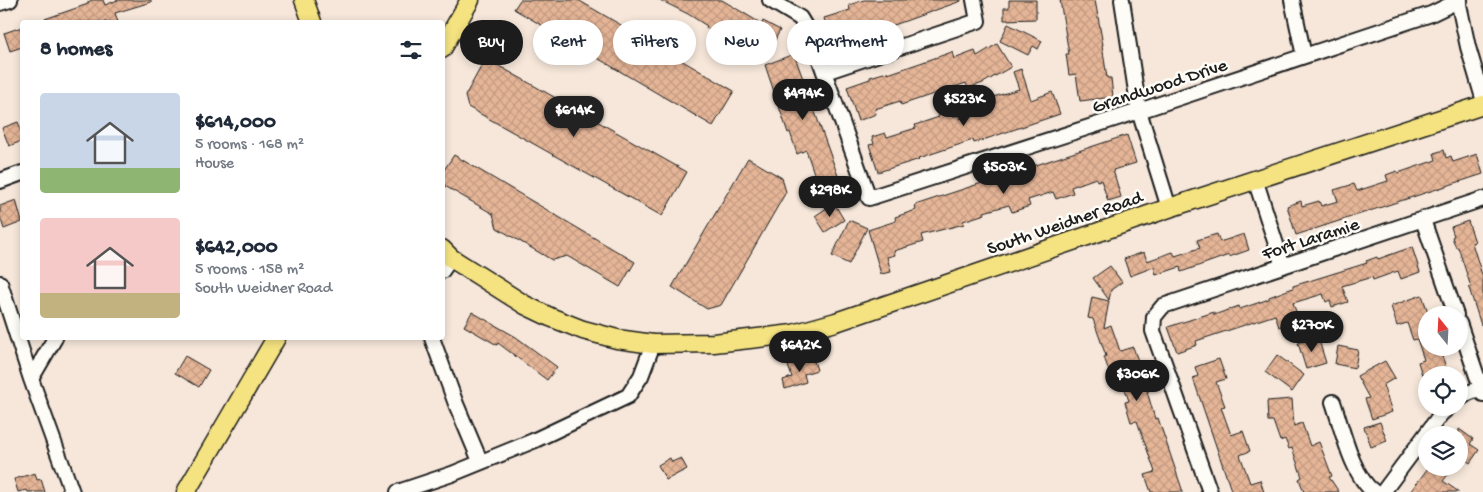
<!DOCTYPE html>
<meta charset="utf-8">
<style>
:root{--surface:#fff;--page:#f2f2f3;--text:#1f2937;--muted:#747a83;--accent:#1c1c1c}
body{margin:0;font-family:"Gochi Hand",sans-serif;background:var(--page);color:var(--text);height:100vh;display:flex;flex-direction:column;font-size:19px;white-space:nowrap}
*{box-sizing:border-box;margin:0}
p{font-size:16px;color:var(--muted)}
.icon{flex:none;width:28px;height:28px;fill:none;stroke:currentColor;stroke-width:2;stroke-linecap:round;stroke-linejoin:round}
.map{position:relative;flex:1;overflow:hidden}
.side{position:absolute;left:20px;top:20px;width:425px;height:320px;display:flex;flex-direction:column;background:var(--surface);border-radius:5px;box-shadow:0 2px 8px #0003}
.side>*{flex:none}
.top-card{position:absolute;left:460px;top:20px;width:475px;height:45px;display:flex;gap:10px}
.needle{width:32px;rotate:342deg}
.fabs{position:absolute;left:1418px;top:306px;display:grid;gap:10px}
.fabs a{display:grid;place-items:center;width:50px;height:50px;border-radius:50%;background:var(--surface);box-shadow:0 2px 8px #0003;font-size:25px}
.price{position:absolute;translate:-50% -42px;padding:0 11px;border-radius:18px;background:var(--accent);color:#fff;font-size:16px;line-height:32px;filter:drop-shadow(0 1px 2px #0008)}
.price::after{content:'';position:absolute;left:50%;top:30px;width:15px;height:11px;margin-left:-8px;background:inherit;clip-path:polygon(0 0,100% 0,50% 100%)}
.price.current{background:#222;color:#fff}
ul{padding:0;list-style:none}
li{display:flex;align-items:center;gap:15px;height:125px;padding:0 20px}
li span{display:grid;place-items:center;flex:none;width:140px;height:100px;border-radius:5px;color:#555}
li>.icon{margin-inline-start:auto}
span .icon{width:60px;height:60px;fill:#fffc;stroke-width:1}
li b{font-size:21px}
h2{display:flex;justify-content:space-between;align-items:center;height:60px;padding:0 20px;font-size:21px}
.chip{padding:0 18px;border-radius:22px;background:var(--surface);box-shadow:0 2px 8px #0003;font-size:18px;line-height:45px}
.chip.current{background:var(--accent);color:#fff}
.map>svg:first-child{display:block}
.building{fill:url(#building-cross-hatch);stroke:#1c1c1c}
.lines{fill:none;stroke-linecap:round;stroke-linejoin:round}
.minor-casing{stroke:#1c1c1c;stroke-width:18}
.major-casing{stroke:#1c1c1c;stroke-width:21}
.minor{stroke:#fdfcf7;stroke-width:14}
.major{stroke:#f5e381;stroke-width:18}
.labels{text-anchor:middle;stroke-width:5;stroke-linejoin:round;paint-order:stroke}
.street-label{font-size:19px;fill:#1c1c1c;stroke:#fdfcf7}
</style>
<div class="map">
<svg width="1483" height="492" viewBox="0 0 1483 492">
<defs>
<pattern id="building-cross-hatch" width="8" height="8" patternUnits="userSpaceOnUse" patternTransform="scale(1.25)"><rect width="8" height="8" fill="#e5b597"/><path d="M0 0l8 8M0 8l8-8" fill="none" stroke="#c49b82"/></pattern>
</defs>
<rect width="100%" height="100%" fill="#f6e7da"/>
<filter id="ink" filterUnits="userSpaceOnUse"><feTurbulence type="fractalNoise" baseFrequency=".02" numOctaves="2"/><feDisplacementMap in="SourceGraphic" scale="10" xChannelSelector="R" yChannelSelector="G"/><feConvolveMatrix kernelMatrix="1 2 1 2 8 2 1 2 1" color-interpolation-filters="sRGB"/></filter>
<g filter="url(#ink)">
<!-- building -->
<path class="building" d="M92 0H103L105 5 118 0H151V2L115 13 118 22H39V21L88 4V2Z
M520 0H578L734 91 713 126 514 9Z
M660 0H722L762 24 763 21 780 30 770 50 748 38 744 44 725 33 723 37 706 28 707 26 688 14Z
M864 0H961V1L883 29V27L851 39V41L833 46 824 18 850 10 849 5Z
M1009 0H1036V19L1004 20V8H1009Z
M1060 0H1095L1103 45H1102L1107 78H1111L1113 97 1080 101 1076 74 1069 75 1066 54H1069Z
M1008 24 1042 41 1038 49 1033 46 1028 55 1000 41Z
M22 27V47L10 51 4 33Z
M997 44 1011 67 983 83 968 88 966 83 901 105 900 101 875 109 876 114 858 121 847 87 870 79V77L887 72 888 74 952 52 954 59 975 51 977 56Z
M794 54 842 187 818 195 813 180 816 179 806 150 797 154 790 132 788 133 765 65Z
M492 62 687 172 662 216 468 107 465 96 482 65Z
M1021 69 1031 100 1052 92 1060 114 974 143 973 140 919 158 920 159 878 172 869 145 874 144 872 137 885 133 887 137 916 128 915 125 939 117 938 115 951 111 953 117 958 115 959 119 990 109 987 99 1019 89 1013 72Z
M18 122 22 133V141L9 146 2 128Z
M1127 135 1136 163 1113 170 1121 197 1108 201 1101 180 1097 181 1096 178 1071 187 1073 193 1056 199 1053 192 1028 200 1030 206 1012 212 1009 205 984 212 985 214 963 221 964 224 921 235 923 242 894 251 895 255 887 257 891 272 881 274 868 230 896 221 895 217 916 210 915 205Z
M1444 150 1446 158 1451 156 1453 162 1477 154 1483 174 1296 235 1287 206 1301 201 1302 206 1319 201 1321 206 1338 201 1334 190 1354 184 1357 191 1388 181 1386 175 1397 171 1398 173 1436 160 1434 153Z
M454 155 635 262 620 287 567 256 552 260 497 228 493 214 445 186 442 180V173Z
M748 158 782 178 786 192 721 305 707 309 672 287Z
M16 200 22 222 4 229 0 217V206Z
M834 203 844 220 825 232 815 216Z
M849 220 867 228 849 264 832 256Z
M1468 221 1475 242 1472 243 1483 278V324L1481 325 1469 288 1471 287 1458 247 1456 248 1452 237 1454 236 1451 227Z
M1217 234 1220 242 1244 234 1249 250 1229 257V255L1181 272 1180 267 1156 275 1154 267 1130 276 1124 259 1144 252 1147 261 1173 252 1175 256 1200 248 1197 240Z
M1412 247 1420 272 1401 279 1398 271 1373 280 1372 277 1342 286 1348 302 1332 307 1330 300 1326 302 1323 294 1293 303 1299 320 1279 327 1275 315 1196 341 1197 345 1177 352 1168 327 1214 312V315L1239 306 1240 309 1269 299V297L1293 288V286L1367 263 1366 261 1377 257 1378 259Z
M1110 266 1122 282 1111 290 1109 300 1093 278Z
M1422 295 1429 315H1426V348H1439L1449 375H1422L1418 362 1424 360 1417 339 1413 340 1407 323 1397 326 1391 306Z
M1092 297 1109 301 1104 328 1111 325 1120 351 1133 347 1149 391H1147L1155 419 1158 418 1183 492H1151L1145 475 1155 472 1137 421 1131 422 1125 402 1129 401 1120 374 1111 377 1104 357 1106 356 1093 319 1088 318Z
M472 312 516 337 557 367 547 380 498 343 497 345 464 326Z
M1318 337 1326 363 1306 369 1298 343Z
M1338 346 1358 350 1355 368 1335 364Z
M1277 355 1304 375 1292 392 1265 372Z
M185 356 209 370 199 387 175 373Z
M813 358 817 370 804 374 806 382 785 389 783 380 792 377 788 366Z
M1219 359 1226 379 1216 382 1225 406 1221 407 1231 435 1243 431 1250 451 1240 455 1250 483 1260 480 1264 492H1230L1231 490 1193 378 1198 376 1195 367Z
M1385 361 1395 378 1383 385 1392 412 1372 419 1365 399 1369 398 1357 376Z
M1292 399 1294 426 1302 423 1310 446 1319 442 1332 476 1329 477 1339 492H1304L1299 479 1302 477 1292 448 1289 449 1285 439 1280 441 1273 421H1268L1267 401Z
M1380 422 1387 441 1371 447 1364 427Z
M1459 429 1473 439 1470 444 1479 450 1470 463 1459 455Z
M670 458 672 462 681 458 687 469 666 480 658 465Z
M1428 468H1453L1443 481 1459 492H1410Z
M35 473 37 480 41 479 45 492H28L27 490 18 492 14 479Z"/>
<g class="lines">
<!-- minor casing -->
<g class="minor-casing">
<path id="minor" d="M770 0 800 18 812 38 869 198 1139 111 1431 14 1460 0
M1122 0 1139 111 1169 208
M1292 0 1304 56
M1458 0 1468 47 1483 98
M0 3 10 0
M825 72 978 21 974 0
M1255 179 1283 266
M0 181 22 173
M1423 220 1456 315
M442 271 451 258
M0 283 31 379 72 492
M1459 323 1483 394
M432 338 456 404 480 461
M31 379 55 338
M1459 399 1468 393 1481 388
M1333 402C1342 428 1352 476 1374 492
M398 492 452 474 533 441 628 396 641 376 653 344
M1210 492 1153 331 1154 317 1163 306 1483 199
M1383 492 1441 414 1448 408"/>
</g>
<!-- major casing -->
<g class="major-casing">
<path id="major" d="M304 0 312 22
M442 49 470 0
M442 249 451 258 525 305 550 317 583 330 617 339 653 344 714 343 793 334 836 322 1169 208 1483 105
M186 492 276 338"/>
</g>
<!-- minor -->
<use href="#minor" class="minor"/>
<!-- major -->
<use href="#major" class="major"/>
</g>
</g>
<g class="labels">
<!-- street labels -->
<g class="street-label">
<text transform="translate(1159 84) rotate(-18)" y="7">Grandwood Drive</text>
<text transform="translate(1064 221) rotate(-19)" y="7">South Weidner Road</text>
<text transform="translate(1310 237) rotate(-18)" y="7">Fort Laramie</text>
</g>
</g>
</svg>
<div class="fabs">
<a><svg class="needle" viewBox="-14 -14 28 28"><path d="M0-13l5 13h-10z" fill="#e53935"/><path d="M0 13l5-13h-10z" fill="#747a83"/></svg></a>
<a><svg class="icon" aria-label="locate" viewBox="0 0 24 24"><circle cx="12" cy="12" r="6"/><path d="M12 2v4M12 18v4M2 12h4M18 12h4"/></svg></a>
<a><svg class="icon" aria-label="layers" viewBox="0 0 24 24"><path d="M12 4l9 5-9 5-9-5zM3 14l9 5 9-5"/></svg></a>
</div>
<b class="price" style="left:803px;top:121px">$494K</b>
<b class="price" style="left:964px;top:127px">$523K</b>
<b class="price current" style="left:574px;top:138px">$614K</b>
<b class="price" style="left:1004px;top:195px">$503K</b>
<b class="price" style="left:830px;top:218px">$298K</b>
<b class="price" style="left:1312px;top:353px">$270K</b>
<b class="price" style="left:800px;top:373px">$642K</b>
<b class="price" style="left:1137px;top:402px">$306K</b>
<div class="top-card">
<a class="chip current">Buy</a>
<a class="chip">Rent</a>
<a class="chip">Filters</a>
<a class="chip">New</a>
<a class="chip">Apartment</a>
</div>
<section class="side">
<h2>8 homes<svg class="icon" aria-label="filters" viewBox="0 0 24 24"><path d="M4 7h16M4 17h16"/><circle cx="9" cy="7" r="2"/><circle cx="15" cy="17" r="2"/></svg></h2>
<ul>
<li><span style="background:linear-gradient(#c9d6e8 75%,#8fb573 0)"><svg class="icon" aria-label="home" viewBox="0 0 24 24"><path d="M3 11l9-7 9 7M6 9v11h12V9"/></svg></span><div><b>$614,000</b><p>5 rooms · 168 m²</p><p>House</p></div></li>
<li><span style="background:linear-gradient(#f6c9c9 75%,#c2b280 0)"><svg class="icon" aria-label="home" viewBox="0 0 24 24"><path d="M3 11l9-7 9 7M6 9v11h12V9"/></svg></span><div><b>$642,000</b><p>5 rooms · 158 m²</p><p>South Weidner Road</p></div></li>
</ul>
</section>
</div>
